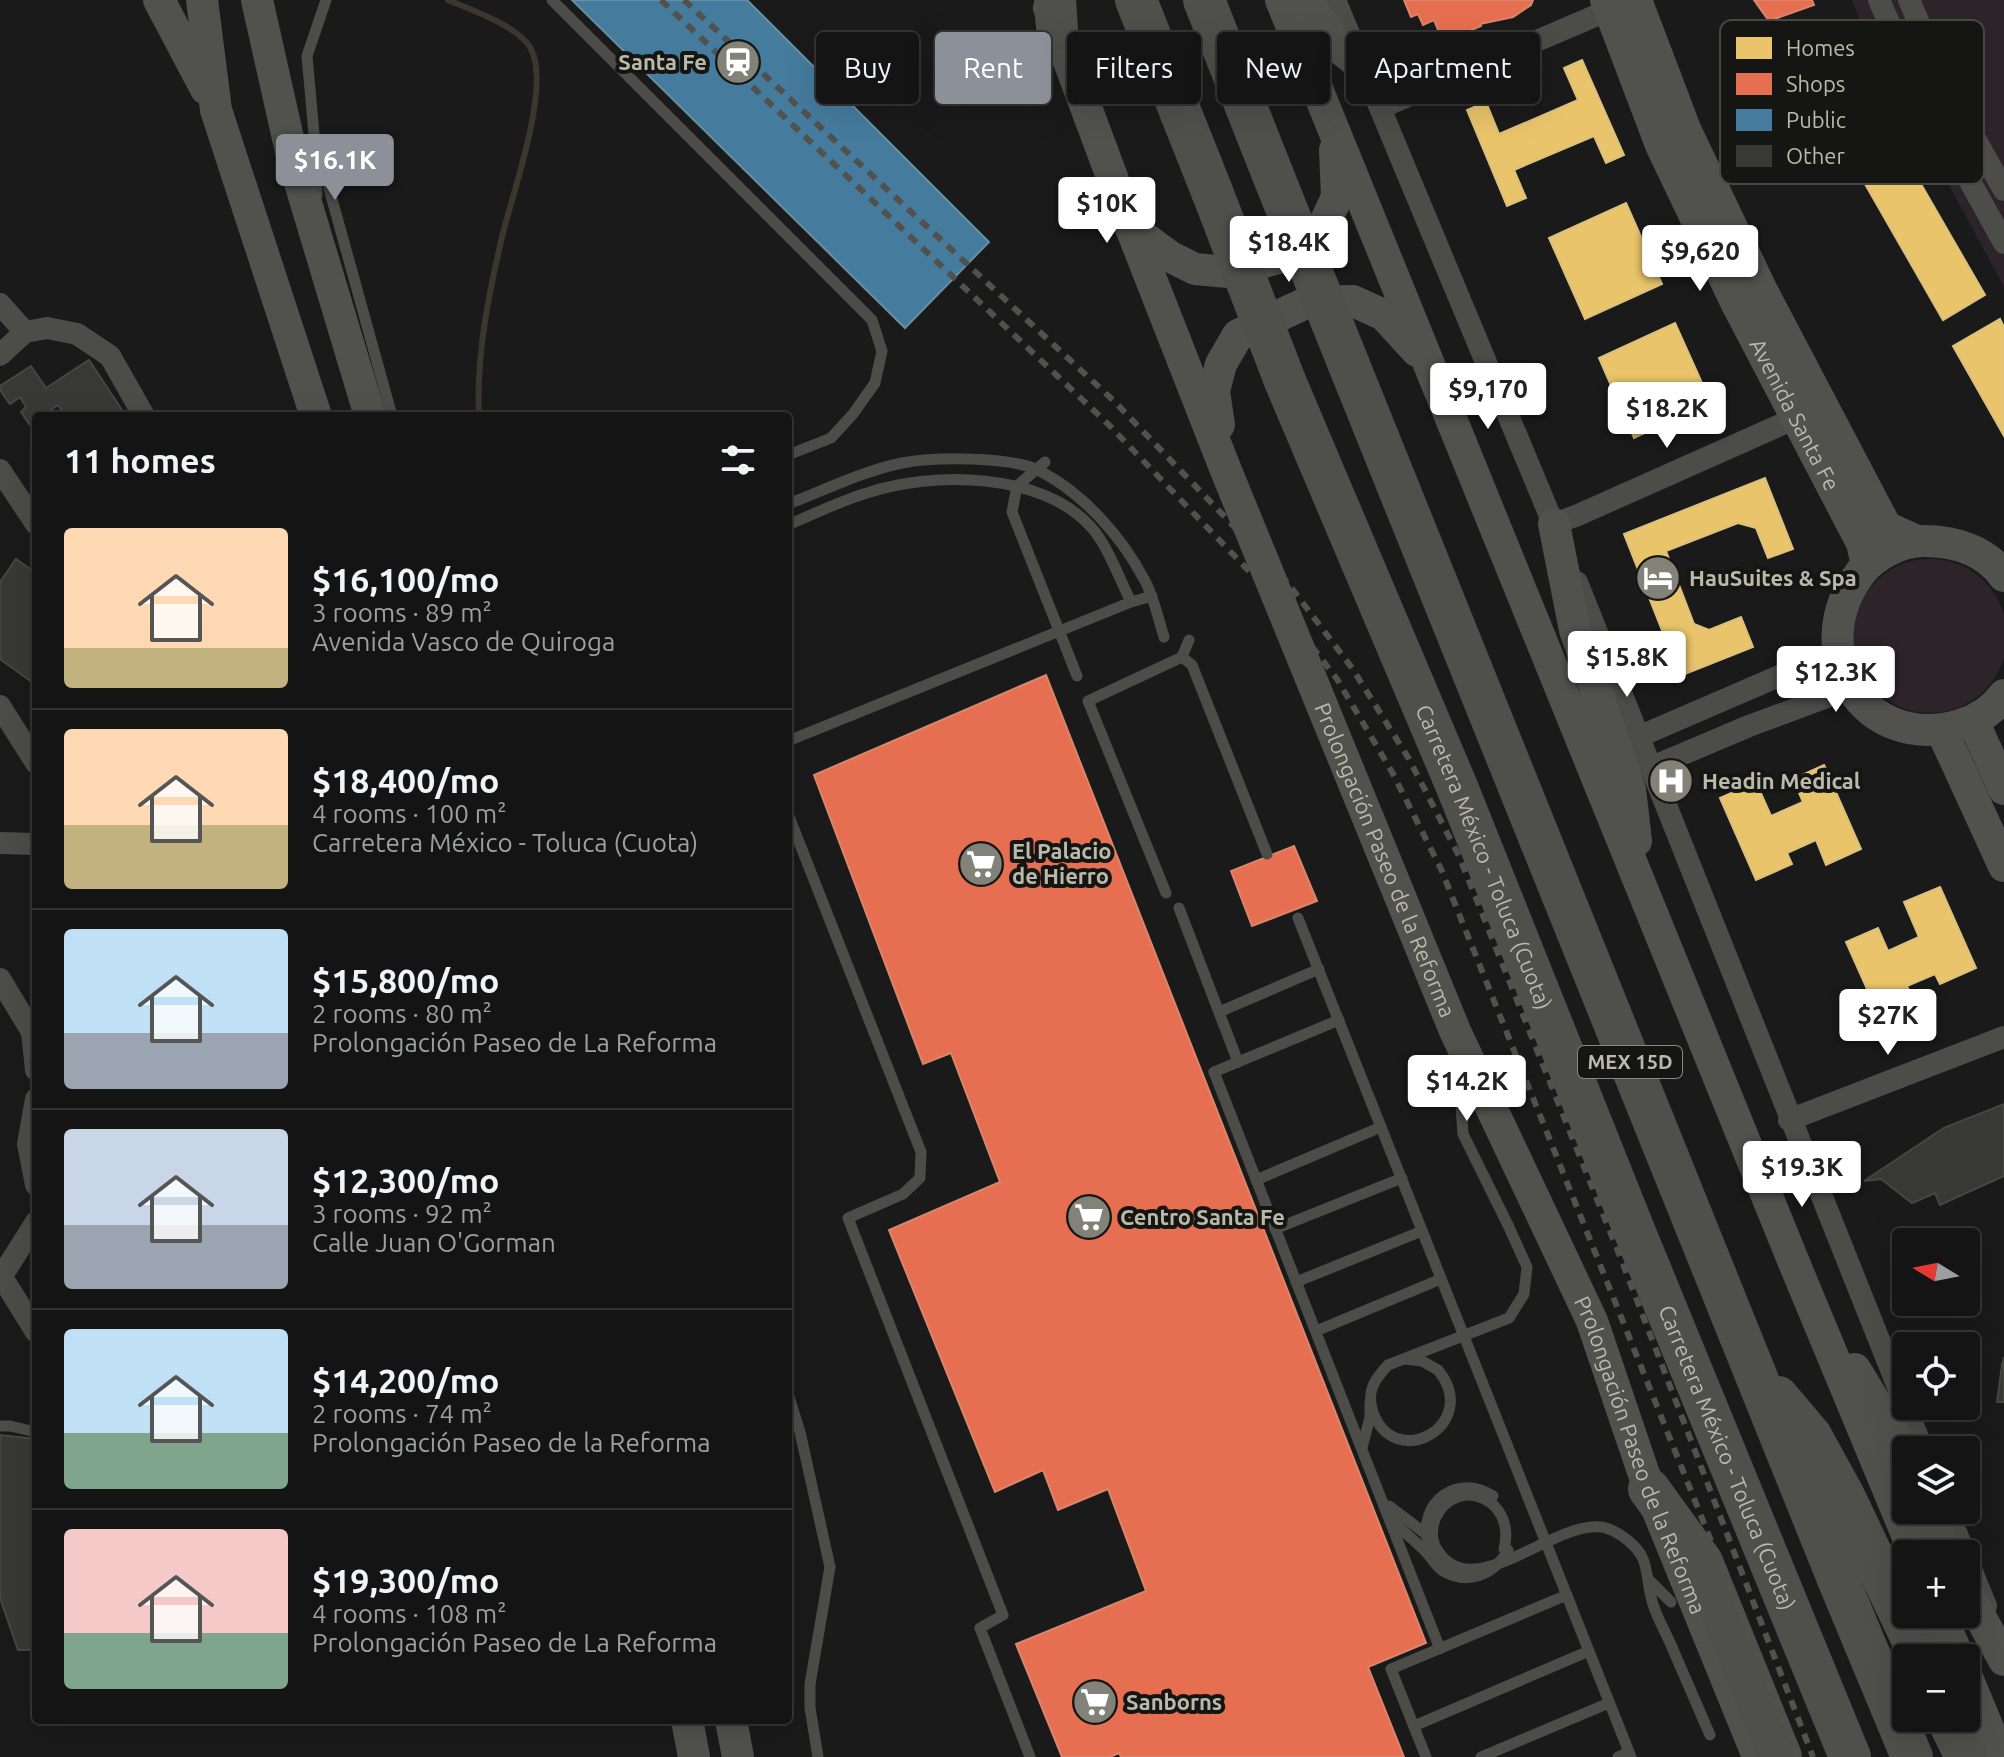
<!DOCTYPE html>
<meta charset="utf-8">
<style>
:root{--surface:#141414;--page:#212122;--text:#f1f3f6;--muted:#9d9ea0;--line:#333334;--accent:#8c9099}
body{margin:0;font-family:Ubuntu,sans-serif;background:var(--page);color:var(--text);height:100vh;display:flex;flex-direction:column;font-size:30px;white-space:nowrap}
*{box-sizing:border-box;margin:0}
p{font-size:26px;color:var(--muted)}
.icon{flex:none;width:44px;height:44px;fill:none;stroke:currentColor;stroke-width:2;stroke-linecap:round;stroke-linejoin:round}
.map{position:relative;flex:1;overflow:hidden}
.drawer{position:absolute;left:32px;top:412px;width:760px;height:1312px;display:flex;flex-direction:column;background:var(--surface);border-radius:8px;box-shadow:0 8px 32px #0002,0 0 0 2px var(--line)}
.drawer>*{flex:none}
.hud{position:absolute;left:816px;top:32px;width:760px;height:72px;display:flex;gap:16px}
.needle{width:52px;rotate:280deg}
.buttons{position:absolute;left:1892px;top:1228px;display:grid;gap:16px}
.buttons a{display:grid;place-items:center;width:88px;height:88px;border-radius:8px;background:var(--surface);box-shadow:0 8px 32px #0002,0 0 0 2px var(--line);font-size:40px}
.price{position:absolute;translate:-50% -68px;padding:0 18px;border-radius:8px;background:#fff;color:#222;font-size:26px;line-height:52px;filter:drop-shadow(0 2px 4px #0008)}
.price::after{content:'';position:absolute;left:50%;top:48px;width:24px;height:18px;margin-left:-12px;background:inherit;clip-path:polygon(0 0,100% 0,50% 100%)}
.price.current{background:var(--accent);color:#fff}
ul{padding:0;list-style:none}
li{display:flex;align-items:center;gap:24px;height:200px;padding:0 32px}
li+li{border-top:2px solid var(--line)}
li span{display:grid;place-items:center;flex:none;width:224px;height:160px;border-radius:8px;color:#555}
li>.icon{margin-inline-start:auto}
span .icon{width:96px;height:96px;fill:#fffc;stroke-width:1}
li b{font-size:34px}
h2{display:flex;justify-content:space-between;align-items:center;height:96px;padding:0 32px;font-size:34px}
.tag{padding:0 28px;border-radius:8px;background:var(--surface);box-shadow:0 8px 32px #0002,0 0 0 2px var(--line);font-size:28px;line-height:72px}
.tag.current{background:var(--accent);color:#fff}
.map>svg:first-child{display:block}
.green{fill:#2d242a}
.homes{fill:#e9c46a;stroke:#dbc17e;stroke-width:2}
.shops{fill:#e76f51;stroke:#da866c;stroke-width:2}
.public{fill:#457b9d;stroke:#688ea1;stroke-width:2}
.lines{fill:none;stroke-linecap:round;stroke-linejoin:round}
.stream{stroke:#3c372c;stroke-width:6}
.building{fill:#383836;stroke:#464642;stroke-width:2}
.lane{stroke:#4c4c48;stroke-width:11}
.street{stroke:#4c4c48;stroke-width:22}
.secondary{stroke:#51514d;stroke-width:32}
.highway{stroke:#4f4f4c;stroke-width:42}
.rail{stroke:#51514e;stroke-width:6;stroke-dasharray:10 8;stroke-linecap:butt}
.lane-bridge{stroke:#4c4c48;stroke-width:11}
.highway-bridge{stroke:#4f4f4c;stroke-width:42}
.labels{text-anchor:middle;stroke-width:8;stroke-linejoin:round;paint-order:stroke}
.shield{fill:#151614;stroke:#88897e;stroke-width:2}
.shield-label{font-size:20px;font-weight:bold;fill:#babaab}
.poi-label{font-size:22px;font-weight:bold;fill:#babaab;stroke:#151614;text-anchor:start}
.street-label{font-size:22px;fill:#babaab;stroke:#151614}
.key{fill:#151614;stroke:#474741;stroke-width:2}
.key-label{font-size:22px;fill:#babaab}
</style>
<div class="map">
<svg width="2004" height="1757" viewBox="0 0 2004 1757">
<rect width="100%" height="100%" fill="#1a1a1a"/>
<!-- green -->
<path class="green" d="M1852 0H2004V287L1861 22Z
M1853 636a77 77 0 1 1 154 0a77 77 0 1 1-154 0Z"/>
<!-- homes -->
<path class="homes" d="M1582 60 1624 155 1606 163 1594 136 1514 170 1526 198 1507 206 1467 110 1486 102 1499 134 1578 100 1564 68Z
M1895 139 1985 295 1943 320 1853 163Z
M1626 203 1662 284 1585 319 1549 238Z
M2000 319 2004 327V436L1953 346Z
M1675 323 1711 403 1634 438 1599 358Z
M1765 478 1793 549 1768 558 1756 528 1738 523 1666 551 1694 624 1709 630 1741 617 1753 647 1680 676 1624 534Z
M1824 765 1861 849 1826 865 1816 840 1787 853 1792 864 1756 880 1720 798 1756 782 1771 816 1803 802 1793 779Z
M1940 887 1976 968 1940 984 1935 974 1907 986 1918 1011 1884 1027 1846 942 1878 928 1888 951 1919 937 1904 902Z"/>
<!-- shops -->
<path class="shops" d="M1404 0H1533L1531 5 1513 17 1480 24 1481 26 1443 42 1434 20 1423 25 1418 14 1411 17Z
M1754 0H1812L1814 5 1769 21Z
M1046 675 1426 1643 1368 1667 1404 1757H1121L1119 1753 1110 1757H1062L1016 1644 1146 1591 1108 1489 1058 1510 1043 1470 995 1492 889 1230 1000 1182 951 1053 923 1064 814 775Z
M1294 846 1317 901 1252 926 1231 871Z"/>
<!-- public -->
<path class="public" d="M572 0H747L989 242 905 328Z"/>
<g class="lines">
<!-- stream -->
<path class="stream" d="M448 0C471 10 519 26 531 49 551 86 513 192 503 233 489 292 476 355 479 415"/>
</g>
<!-- building -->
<path class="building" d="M89 360 126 416H65L58 405 42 416H36V420L29 424 21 412 26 407 20 397 10 404 0 390V386L31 366 46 388Z
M16 559 36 573V685L0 659V582Z
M2004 1104V1176L1940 1205 1935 1193 1912 1203 1881 1179 1864 1181 1944 1128Z
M2004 1357V1402H1997L2002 1365Z
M0 1435 36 1439V1650H18L0 1598Z"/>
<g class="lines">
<!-- lane -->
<path class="lane" d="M326 0 307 56 314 134 392 416
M552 0 872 320 882 351 875 383 853 414 831 438 788 455
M315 157 317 195
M1045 462 1017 486 1012 512 1077 676
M788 504C825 490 863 471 902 463 934 457 1011 456 1040 471 1084 494 1121 536 1144 579 1154 597 1158 618 1164 637
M788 525C814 514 840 501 867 493 933 471 1042 472 1091 527 1107 544 1120 580 1131 602
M1182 657 1189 640
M788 741 1131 602 1152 596
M788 814 921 1152 920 1178 903 1194 848 1218 1003 1615 980 1628 1030 1757
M1166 893 1088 701 1182 657 1192 665 1267 854
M1179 908 1238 1062
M1298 918 1631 1757
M1458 1064 1463 1134 1508 1225
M1214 1072 1440 1649
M1405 1359 1422 1361 1438 1370
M788 1394 800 1432 830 1567 810 1684V1708L818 1757
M0 1426H10L36 1432
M1362 1448 1370 1417V1402
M1389 1506 1430 1537
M1392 1521C1404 1532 1415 1541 1426 1552 1432 1558 1436 1567 1443 1571 1469 1586 1495 1574 1508 1550
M1391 1669 1426 1757"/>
<!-- street -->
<path class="street" d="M1335 0 1558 535
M1879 0 1916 84 2004 243
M1909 0 1949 93 2004 190
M1380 108 1609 10
M0 304 25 332
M0 355 25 332 47 328 77 334 110 356 144 416
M0 470 36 524
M1554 524 1578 515 1796 418
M1577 582 1923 1450
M0 706 36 763
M1638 737 1837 651
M1650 768 1749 726 1851 688
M0 843 36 844
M0 979 32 1032 36 1070
M36 1099 28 1144 36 1185
M1789 1120 2004 1037
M0 1274 36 1332
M0 1279 36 1222
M1947 1510 1965 1554
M1966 1557 1986 1606"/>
<!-- secondary -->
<g class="secondary">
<path d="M159 0 206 89"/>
<path d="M202 0 216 110 316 416"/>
<path d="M257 0 292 156 370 416"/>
<path d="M1281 0 1797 1270 1915 1554"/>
<path d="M1307 0 1337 46 1362 66"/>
<path id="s1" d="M1606 0 1661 145 1736 302 1862 543 1867 565"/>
<path d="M1636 0 1685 129 1762 291 1886 527 1917 541"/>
<path id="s2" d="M1049 8 1131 228 1225 468 1455 1031 1592 1321 1649 1489 1757 1754"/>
<path d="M1131 228 1169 256 1195 269 1228 272 1278 258 1322 229 1337 197 1335 150"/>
<path d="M1219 425 1214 391 1221 364 1238 335 1308 302 1353 301 1384 315 1417 351"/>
<path d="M1554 524 1575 630 1630 789 1636 841"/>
<path d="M2004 576C1985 550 1954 541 1924 541 1901 541 1874 555 1861 572 1801 650 1864 754 1960 725 1977 720 1993 710 2004 695"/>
<path d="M1973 721 2004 789"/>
<path d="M1942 731 2004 866"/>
<path d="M1855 1369 1893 1431 1906 1460"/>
<path d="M1928 1510 1948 1554"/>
<path d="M1966 1591 2004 1660"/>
<path d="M1940 1614 1959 1658"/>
<path d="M1966 1675 2000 1757"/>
<path d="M687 1720 694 1757"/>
<path d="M731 1720 738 1757"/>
</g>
<!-- highway -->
<g class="highway">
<path d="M1055 0 1057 28"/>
<path d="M1136 0 1213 194"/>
<path d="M1204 0 1273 175"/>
<path d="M1349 365 1840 1584 1912 1757"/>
<path id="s3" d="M1285 381 1457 787 1634 1230 1850 1757"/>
<path d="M1778 1397 1811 1436 1844 1496 1921 1658"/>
<path d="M1649 1489 1702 1562 1781 1757"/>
<path d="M1947 1718 1966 1757"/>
</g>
<!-- rail -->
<path class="rail" d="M661 0 1107 423 1272 595 1337 679 1392 772 1441 869 1798 1757
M684 0 1115 402 1287 582 1352 668 1409 759 1459 856 1621 1259 1813 1757"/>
<!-- lane-bridge -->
<path class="lane-bridge" d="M1219 1012 1319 969
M1214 1072 1339 1020
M1256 1180 1381 1127
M1275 1229 1402 1178
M1296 1282 1422 1231
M1316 1331 1441 1279
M1438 1370C1483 1425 1392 1475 1372 1409 1367 1390 1375 1379 1388 1365L1509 1318 1524 1294 1527 1267 1508 1225
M1504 1549C1517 1498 1457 1475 1436 1517 1431 1528 1431 1541 1438 1551 1474 1607 1559 1515 1606 1528 1619 1532 1638 1546 1643 1559 1648 1571 1648 1587 1652 1601 1656 1616 1665 1631 1671 1645 1684 1675 1697 1705 1710 1735
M1432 1554C1411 1510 1452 1470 1493 1496
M1650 1581 1671 1602
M1391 1669 1567 1595
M1414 1726 1589 1651
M1481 1757 1609 1703
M1618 1757 1629 1752"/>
<!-- highway-bridge -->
<path class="highway-bridge" d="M1273 175 1349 365
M1213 194 1285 381"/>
</g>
<!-- icons -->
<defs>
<g id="station-disc" transform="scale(2.3)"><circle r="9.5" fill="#828278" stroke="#151614"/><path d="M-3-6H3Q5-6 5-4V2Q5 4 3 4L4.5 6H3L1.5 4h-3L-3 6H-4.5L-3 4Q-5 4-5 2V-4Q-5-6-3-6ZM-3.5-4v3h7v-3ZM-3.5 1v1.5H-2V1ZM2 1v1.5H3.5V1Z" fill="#fff"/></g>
<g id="hotel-disc" transform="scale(2.3)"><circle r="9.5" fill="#828278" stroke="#151614"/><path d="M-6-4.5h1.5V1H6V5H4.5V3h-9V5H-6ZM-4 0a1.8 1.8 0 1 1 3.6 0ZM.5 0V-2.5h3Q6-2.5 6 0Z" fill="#fff"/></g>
<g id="hospital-disc" transform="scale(2.3)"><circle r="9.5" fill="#828278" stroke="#151614"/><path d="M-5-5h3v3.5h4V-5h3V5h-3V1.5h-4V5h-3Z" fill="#fff"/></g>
<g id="supermarket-disc" transform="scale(2.3)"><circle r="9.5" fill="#828278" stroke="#151614"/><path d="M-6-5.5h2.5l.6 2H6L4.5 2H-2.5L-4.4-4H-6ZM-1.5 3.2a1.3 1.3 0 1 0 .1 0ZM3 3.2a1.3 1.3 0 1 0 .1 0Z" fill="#fff"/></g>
</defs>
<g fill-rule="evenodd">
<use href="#station-disc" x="738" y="62"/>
<use href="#hotel-disc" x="1658" y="578"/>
<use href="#hospital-disc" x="1671" y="781"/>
<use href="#supermarket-disc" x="981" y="864"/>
<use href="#supermarket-disc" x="1089" y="1217"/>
<use href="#supermarket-disc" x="1095" y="1702"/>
</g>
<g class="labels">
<!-- shield labels -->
<rect class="shield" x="1578" y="1046" width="104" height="32" rx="6"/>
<g class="shield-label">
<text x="1630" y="1069">MEX 15D</text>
</g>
<!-- poi labels -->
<g class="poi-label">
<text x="707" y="70" text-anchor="end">Santa Fe</text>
<text x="1689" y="586">HauSuites &amp; Spa</text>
<text x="1702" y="789">Headin Medical</text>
<text x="1012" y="859">El Palacio<tspan x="1012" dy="25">de Hierro</tspan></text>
<text x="1120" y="1225">Centro Santa Fe</text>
<text x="1126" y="1710">Sanborns</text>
</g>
<!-- street labels -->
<g class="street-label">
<text dy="8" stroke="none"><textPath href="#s1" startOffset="456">Avenida Santa Fe</textPath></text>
<text dy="8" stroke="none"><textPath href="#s3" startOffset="516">Carretera México - Toluca (Cuota)</textPath></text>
<text dy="8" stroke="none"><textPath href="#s2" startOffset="916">Prolongación Paseo de la Reforma</textPath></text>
<text dy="8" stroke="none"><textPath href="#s2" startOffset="1564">Prolongación Paseo de la Reforma</textPath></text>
<text dy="8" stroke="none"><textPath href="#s3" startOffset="1164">Carretera México - Toluca (Cuota)</textPath></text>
</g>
</g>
<!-- legend -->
<rect x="1720" y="20" width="264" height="164" rx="12" class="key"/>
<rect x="1736" y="37" width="36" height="22" fill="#e9c46a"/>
<rect x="1736" y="73" width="36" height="22" fill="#e76f51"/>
<rect x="1736" y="109" width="36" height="22" fill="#457b9d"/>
<rect x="1736" y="145" width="36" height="22" fill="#383836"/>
<g class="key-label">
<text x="1786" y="56">Homes</text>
<text x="1786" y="92">Shops</text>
<text x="1786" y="128">Public</text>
<text x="1786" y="164">Other</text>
</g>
</svg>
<div class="buttons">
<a><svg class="needle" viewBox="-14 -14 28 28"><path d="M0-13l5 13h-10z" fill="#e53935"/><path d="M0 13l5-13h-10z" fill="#9d9ea0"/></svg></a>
<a><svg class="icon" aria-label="locate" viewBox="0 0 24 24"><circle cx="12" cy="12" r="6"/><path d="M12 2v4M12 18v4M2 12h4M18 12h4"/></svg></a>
<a><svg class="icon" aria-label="layers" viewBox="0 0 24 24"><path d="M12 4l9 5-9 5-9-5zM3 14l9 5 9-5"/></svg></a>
<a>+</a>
<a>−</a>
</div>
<b class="price current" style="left:335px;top:202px">$16.1K</b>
<b class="price" style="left:1107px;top:245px">$10K</b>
<b class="price" style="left:1289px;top:284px">$18.4K</b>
<b class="price" style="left:1700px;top:293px">$9,620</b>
<b class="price" style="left:1488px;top:431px">$9,170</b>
<b class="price" style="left:1667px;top:450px">$18.2K</b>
<b class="price" style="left:1627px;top:699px">$15.8K</b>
<b class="price" style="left:1836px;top:714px">$12.3K</b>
<b class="price" style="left:1888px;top:1057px">$27K</b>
<b class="price" style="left:1467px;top:1123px">$14.2K</b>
<b class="price" style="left:1802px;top:1209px">$19.3K</b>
<div class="hud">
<a class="tag">Buy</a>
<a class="tag current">Rent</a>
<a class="tag">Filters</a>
<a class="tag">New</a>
<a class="tag">Apartment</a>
</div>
<section class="drawer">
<h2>11 homes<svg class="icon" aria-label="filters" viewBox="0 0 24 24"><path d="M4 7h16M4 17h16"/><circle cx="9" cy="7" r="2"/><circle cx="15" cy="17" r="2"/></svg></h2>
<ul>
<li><span style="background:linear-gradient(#ffd9b3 75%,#c2b280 0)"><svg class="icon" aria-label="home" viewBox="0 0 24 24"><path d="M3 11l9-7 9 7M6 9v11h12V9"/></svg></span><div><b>$16,100/mo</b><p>3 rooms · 89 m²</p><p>Avenida Vasco de Quiroga</p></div></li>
<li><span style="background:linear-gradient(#ffd9b3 60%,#c2b280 0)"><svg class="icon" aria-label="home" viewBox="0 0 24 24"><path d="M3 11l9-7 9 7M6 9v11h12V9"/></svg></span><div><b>$18,400/mo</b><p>4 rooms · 100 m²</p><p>Carretera México - Toluca (Cuota)</p></div></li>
<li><span style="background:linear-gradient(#bfe0f5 65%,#9aa5b1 0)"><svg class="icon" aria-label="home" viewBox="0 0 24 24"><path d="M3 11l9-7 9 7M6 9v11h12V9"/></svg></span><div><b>$15,800/mo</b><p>2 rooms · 80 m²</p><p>Prolongación Paseo de La Reforma</p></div></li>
<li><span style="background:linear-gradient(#c9d6e8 60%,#9aa5b1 0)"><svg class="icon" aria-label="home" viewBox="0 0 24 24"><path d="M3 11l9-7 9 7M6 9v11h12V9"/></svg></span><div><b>$12,300/mo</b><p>3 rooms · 92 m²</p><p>Calle Juan O'Gorman</p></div></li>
<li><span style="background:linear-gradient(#bfe0f5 65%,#7fa58c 0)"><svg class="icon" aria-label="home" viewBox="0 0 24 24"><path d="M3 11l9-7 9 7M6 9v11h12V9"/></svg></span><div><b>$14,200/mo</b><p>2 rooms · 74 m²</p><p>Prolongación Paseo de la Reforma</p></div></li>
<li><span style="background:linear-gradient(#f6c9c9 65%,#7fa58c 0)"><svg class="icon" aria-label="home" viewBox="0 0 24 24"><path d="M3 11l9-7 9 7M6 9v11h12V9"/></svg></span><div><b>$19,300/mo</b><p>4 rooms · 108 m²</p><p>Prolongación Paseo de La Reforma</p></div></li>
</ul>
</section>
</div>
